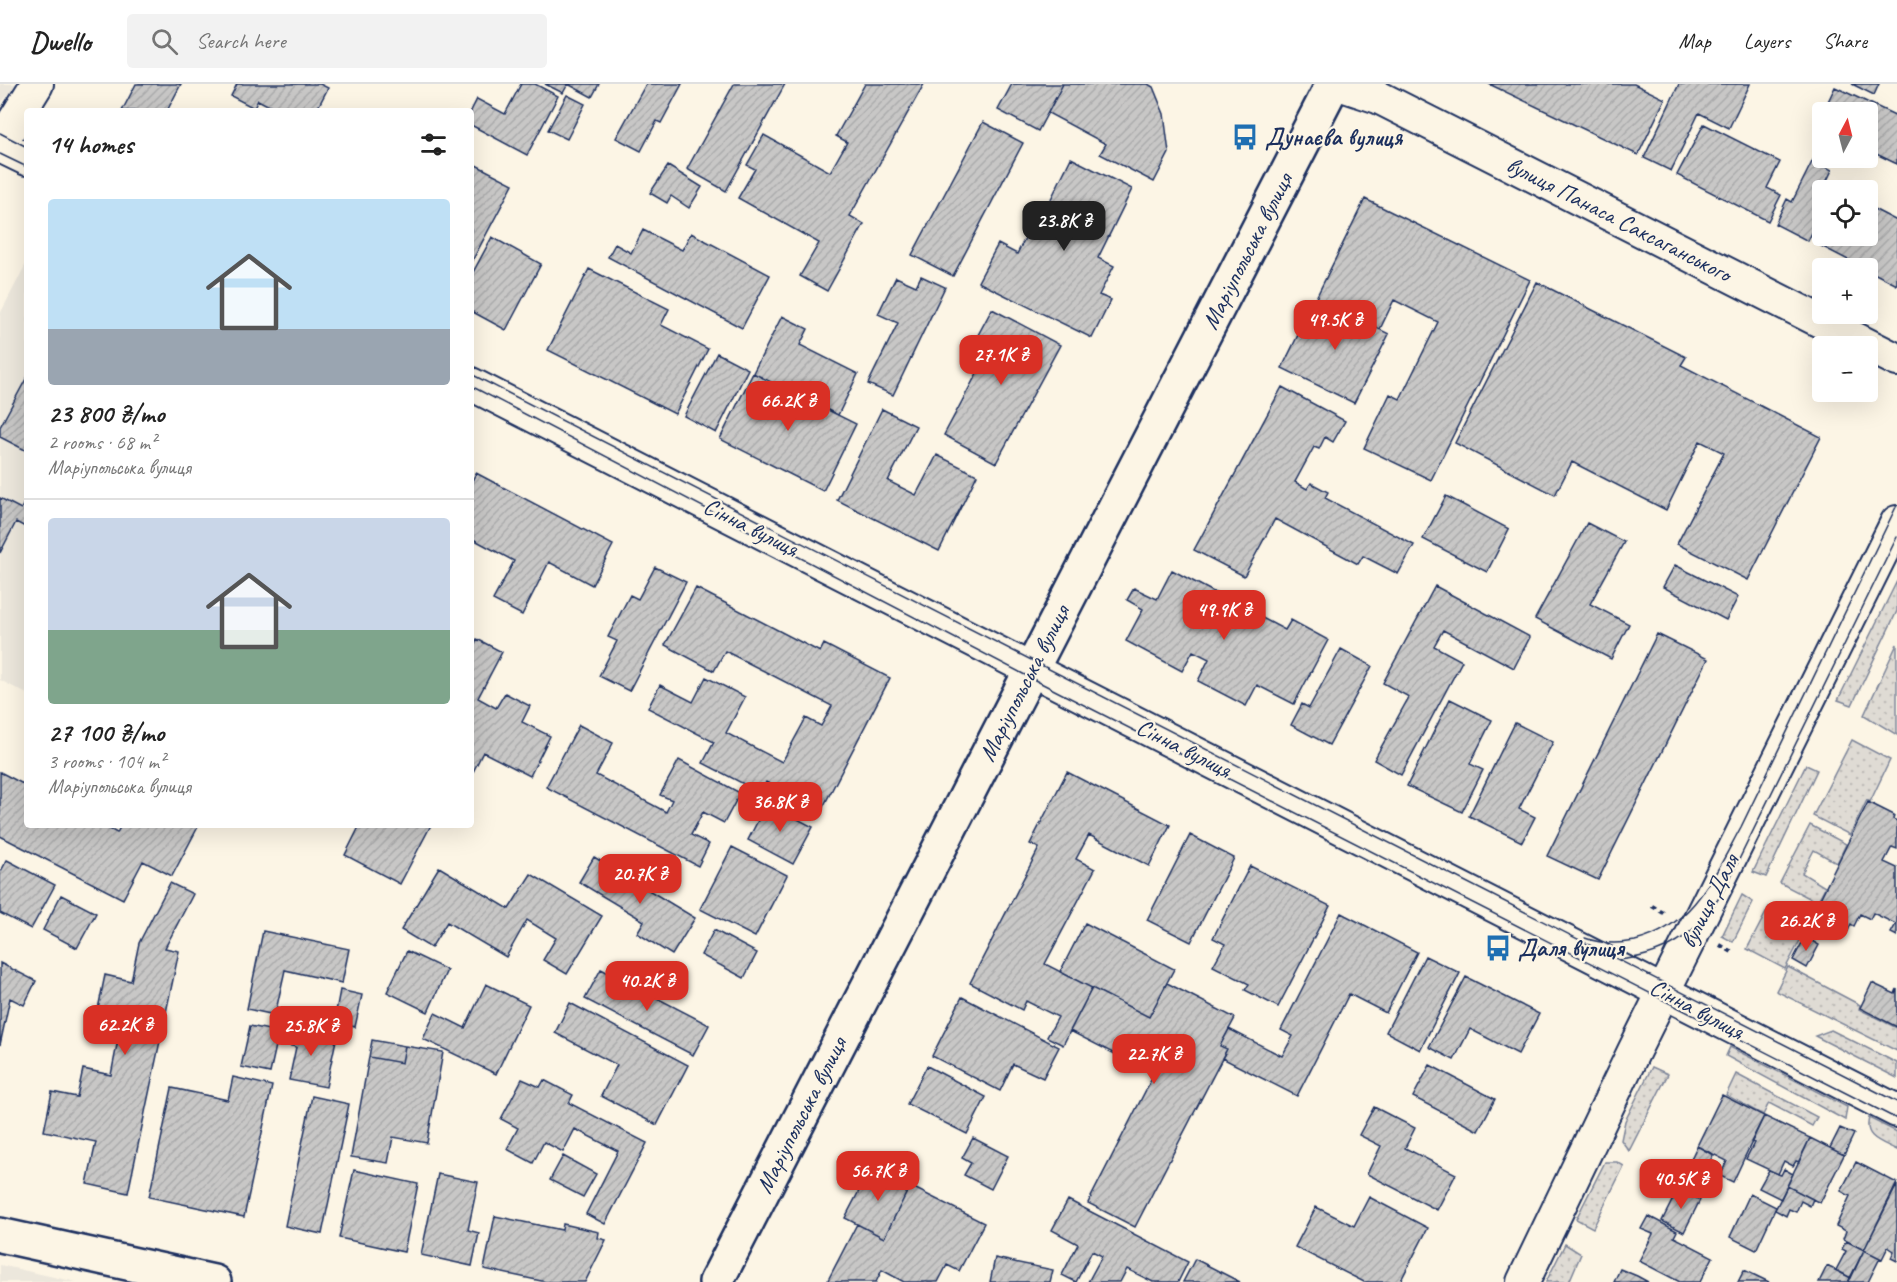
<!DOCTYPE html>
<meta charset="utf-8">
<style>
:root{--surface:#fff;--page:#f2f2f2;--text:#222;--muted:#767676;--line:#e0e0e0;--accent:#d93025}
body{margin:0;font-family:Caveat,sans-serif;background:var(--page);color:var(--text);height:100vh;display:flex;flex-direction:column;font-size:22px;white-space:nowrap}
*{box-sizing:border-box;margin:0}
p{font-size:20px;color:var(--muted)}
.icon{flex:none;width:33px;height:33px;fill:none;stroke:currentColor;stroke-width:2;stroke-linecap:round;stroke-linejoin:round}
.map{position:relative;flex:1;overflow:hidden}
.panel{position:absolute;left:24px;top:24px;width:450px;height:720px;display:flex;flex-direction:column;background:var(--surface);border-radius:6px;box-shadow:0 6px 24px #0002}
.panel>*{flex:none}
.needle{width:39px;rotate:7deg}
.fabs{position:absolute;left:1812px;top:18px;display:grid;gap:12px}
.fabs a{display:grid;place-items:center;width:66px;height:66px;border-radius:6px;background:var(--surface);box-shadow:0 6px 24px #0002;font-size:30px}
.price{position:absolute;translate:-50% -51px;padding:0 14px;border-radius:12px;background:var(--accent);color:#fff;font-size:20px;line-height:39px;filter:drop-shadow(0 2px 3px #0008)}
.price::after{content:'';position:absolute;left:50%;top:36px;width:18px;height:14px;margin-left:-9px;background:inherit;clip-path:polygon(0 0,100% 0,50% 100%)}
.price.selected{background:#222;color:#fff}
ul{padding:0;list-style:none}
li{display:grid;align-content:center;gap:12px;height:318px;padding:0 24px}
li+li{border-top:2px solid var(--line)}
li span{display:grid;place-items:center;height:186px;border-radius:6px;color:#555}
li>.icon{margin-inline-start:auto}
span .icon{width:108px;height:108px;fill:#fffc;stroke-width:1}
li b{font-size:26px}
h2{display:flex;justify-content:space-between;align-items:center;height:72px;padding:0 24px;font-size:26px}
header{display:flex;align-items:center;gap:36px;box-sizing:border-box;height:84px;padding:0 30px;background:var(--surface);border-bottom:2px solid var(--line)}
header strong{font-size:28px}
nav{display:flex;gap:33px;margin-inline-start:auto;font-size:21px}
.search{width:420px;height:54px;background:var(--page);display:flex;align-items:center;gap:15px;box-sizing:border-box;padding:0 21px;border-radius:6px;color:var(--muted);font-size:22px}
.map>svg:first-child{display:block}
.built{fill:#ece7dc}
.grass{fill:url(#grass-dots);stroke:#7d8599;stroke-width:1.5}
.building{fill:url(#building-hatch);stroke:#1b2f5e;stroke-width:1.5}
.lines{fill:none;stroke-linecap:round;stroke-linejoin:round}
.minor-casing{stroke:#1b2f5e;stroke-width:36}
.tertiary-casing{stroke:#1b2f5e;stroke-width:38}
.secondary-casing{stroke:#1b2f5e;stroke-width:38}
.path{stroke:#1b2f5e;stroke-width:4;stroke-dasharray:4.5 4.5;stroke-linecap:butt}
.minor{stroke:#fcf5e5;stroke-width:32}
.tertiary{stroke:#fcf5e5;stroke-width:33}
.secondary{stroke:#fcf5e5;stroke-width:33}
.tram{stroke:#1b2f5e;stroke-width:1.5}
.labels{text-anchor:middle;stroke-width:4.5;stroke-linejoin:round;paint-order:stroke}
.poi-label{font-size:24px;font-weight:bold;fill:#1b2f5e;stroke:#fcf5e5;text-anchor:start}
.street-label{font-size:24px;fill:#1b2f5e;stroke:#fcf5e5}
</style>
<header>
<strong>Dwello</strong>
<div class="search"><svg class="icon" aria-label="search" viewBox="0 0 24 24"><circle cx="10" cy="10" r="6"/><path d="M15 15l6 6"/></svg>Search here</div>
<nav><a>Map</a><a>Layers</a><a>Share</a></nav>
</header>
<div class="map">
<svg width="1897" height="1198" viewBox="0 0 1897 1198">
<defs>
<pattern id="grass-dots" width="8" height="8" patternUnits="userSpaceOnUse" patternTransform="scale(1.5)"><rect width="8" height="8" fill="#dfdbd4"/><path d="M2 2h.1M6 6h.1" fill="none" stroke="#bfbcb8" stroke-width="1.8" stroke-linecap="round"/></pattern>
<pattern id="building-hatch" width="6" height="6" patternUnits="userSpaceOnUse" patternTransform="scale(1.5)"><rect width="6" height="6" fill="#c8c7c6"/><path d="M-1 1l2-2M0 6l6-6M5 7l2-2" fill="none" stroke="#ababac"/></pattern>
</defs>
<rect width="100%" height="100%" fill="#fcf5e5"/>
<filter id="ink" filterUnits="userSpaceOnUse"><feTurbulence type="fractalNoise" baseFrequency=".0167" numOctaves="2"/><feDisplacementMap in="SourceGraphic" scale="12" xChannelSelector="R" yChannelSelector="G"/><feConvolveMatrix kernelMatrix="1 2 1 2 8 2 1 2 1" color-interpolation-filters="sRGB"/></filter>
<g filter="url(#ink)">
<!-- built -->
<path class="built" d="M0 0H18L0 20Z
M27 178V610L0 596V230Z
M0 1181 76 1198H0Z"/>
<!-- grass -->
<path class="grass" d="M1897 497V527L1852 621 1838 616Z
M1897 560V651L1864 631Z
M1852 656 1890 676 1870 718 1867 716 1850 751 1813 732Z
M1806 681 1817 686 1766 793 1753 788Z
M1810 741 1846 760 1837 779 1814 766 1802 789 1825 803 1817 818 1780 799Z
M1742 811 1753 818 1733 858 1722 852Z
M1769 823 1807 843 1785 885 1747 865Z
M1788 883 1860 921 1859 925 1897 944V967L1776 907Z
M1831 946 1897 979V994L1815 952Z
M1730 963 1847 1023 1845 1036 1726 972Z
M1652 983 1668 990 1629 1067 1621 1056 1625 1037Z
M1736 990 1817 1033 1812 1042 1769 1019 1763 1031 1726 1011Z
M1869 1034 1897 1048V1066C1882 1058 1863 1054 1869 1034Z
M1605 1078H1617L1624 1082 1593 1144 1576 1135Z
M1565 1160 1581 1170 1569 1198H1546Z"/>
<!-- building -->
<path class="building" d="M136 0H181L167 27H122Z
M237 0H320L328 4 316 27H279L258 16 254 24 231 12Z
M521 0H535L558 12 527 71 471 41V27L477 15 505 30Z
M545 0H599L592 13 568 0 563 9Z
M646 0H682L661 39 657 37 641 67 616 54Z
M734 0H785L726 107 687 85Z
M865 0H924L850 132 864 140 827 207 800 192 819 159 738 114 755 85 747 81 764 51 830 88 847 58 836 52Z
M1012 0H1063L1038 47 998 26Z
M1063 0H1148L1153 3 1164 30 1169 69 1154 98 1100 70 1106 60 1048 29Z
M1489 0H1634L1665 15 1638 71Z
M1679 0H1750L1729 44 1699 29 1671 87 1644 74Z
M1852 0H1879L1874 11Z
M1835 3 1897 32V80L1868 66V28H1823Z
M567 11 585 20 567 55 548 46Z
M1822 30V45L1816 42Z
M983 38 1023 59 953 192 912 171Z
M1704 40 1780 78 1767 104 1781 111 1768 137 1677 91Z
M1071 74 1132 105 1098 174 1114 182 1099 211 1111 216 1092 254 978 198 998 160 1017 170 1043 118 1048 121Z
M1813 76 1832 86 1822 107V128L1808 157 1775 140 1787 115 1792 118Z
M472 79 513 100 471 179V81Z
M668 82 702 103 689 124 671 112 667 119 650 109Z
M1365 115 1530 196 1431 396 1364 364 1390 310 1400 315 1438 238 1394 216 1380 245 1316 214Z
M1868 122 1897 137V201L1819 161 1824 152H1868Z
M643 146 682 166 691 149 770 191 742 244 608 173 615 160 631 169Z
M492 153 541 180 506 246 471 227V192Z
M589 185 669 225 661 241 708 265 675 330 548 266Z
M921 192 945 203 893 311 868 300 898 239 878 230 896 193 916 202Z
M1537 198 1686 273 1681 281 1821 353 1748 496 1677 460 1724 369 1700 357 1666 426 1572 378 1555 411 1455 359Z
M1316 214 1389 250 1354 319 1282 284Z
M992 225 1060 261 996 379 944 351 993 259 978 251Z
M782 232 808 245 800 261 858 290 838 331 753 289Z
M717 269 748 285 716 349 684 332Z
M753 289 856 340 823 407 720 355Z
M27 293V367L0 353V343Z
M1282 303 1345 337 1333 358 1325 353 1319 365 1314 363 1295 398 1307 405 1311 399 1328 408 1325 414 1414 461 1398 490 1363 472 1358 480 1275 435 1244 492 1194 466Z
M882 325 916 342 888 397 916 411 937 371 977 391 939 467 837 416Z
M476 389 613 461 592 501 549 478 522 531 493 516 514 477 471 454V399Z
M1446 412 1509 445 1487 488 1423 455Z
M27 413V444L16 438 0 469V414L21 425Z
M1587 439 1624 458 1590 520 1629 540 1611 575 1535 535Z
M1675 481 1738 513 1726 536 1663 503Z
M655 483 686 498 629 607 599 592 617 557 608 553 630 511 638 515Z
M1172 486 1285 546 1291 536 1328 556 1294 620 1257 601 1246 622 1198 597 1209 575 1193 567 1182 587 1126 557 1143 525 1127 516 1134 504 1157 515Z
M1435 502 1530 553 1514 584 1443 546 1434 562 1462 577 1401 691 1374 676 1409 613 1383 599Z
M696 504 820 568 824 560 890 594 821 727 766 698 761 709 703 679 714 658 648 624 660 601 693 618 706 593 745 613 726 649 782 678 806 634 821 642 832 622 725 567 714 587 665 561Z
M1657 550 1708 575 1598 796 1547 772Z
M477 555 502 568 478 614 496 624 505 609 530 622 522 638 550 652 530 692 483 668 471 692V566Z
M1341 565 1372 582 1329 661 1291 641 1302 620 1309 624Z
M1450 615 1492 636 1470 680 1483 686 1462 728 1407 702Z
M1515 639 1553 658 1519 725 1535 733 1522 758 1469 732Z
M579 641 613 659 596 691 666 728 672 716 660 711 679 676 740 709 724 739 703 728 691 751 709 760 698 782 546 703Z
M0 688 27 702V741H102L117 749 121 741H199L172 792 143 777 123 815 0 752Z
M1067 688 1170 741 1149 782 1089 751 1076 775 1095 785 1045 880 1092 904 1063 961 1047 953 1058 933 1026 917 1022 926 970 899 1039 764 1030 760Z
M1868 718 1894 731 1893 735 1897 737V765L1892 763 1884 778 1897 784V852L1891 849 1896 840 1873 829 1870 835 1860 830 1854 842 1851 840 1848 847 1813 829Z
M767 719 813 743 793 780 748 756Z
M360 741H431L400 800 345 771Z
M1190 751 1234 774 1191 858 1147 836Z
M732 763 787 791 755 853 700 825Z
M594 773 695 834 672 871 637 849 644 837 579 798Z
M7 776 55 801 31 845 0 829V789Z
M1250 782 1330 822 1278 923 1245 906 1249 900 1213 882 1225 860 1213 854Z
M439 783 509 825 531 790 602 832 567 890 543 876 556 854 527 836 506 873 447 838 431 864 401 846Z
M170 799 193 810 165 864 179 867 128 1109 87 1100 96 1058 44 1047 52 1008 77 1013 83 985 111 991 123 930 98 925 105 891 131 897 139 859Z
M61 811 96 829 77 864 43 846Z
M1341 829 1417 868 1386 929 1349 910 1297 1012 1222 974 1227 965 1220 962 1229 945 1282 972 1293 952 1281 946Z
M1085 839 1174 885 1149 933 1060 888Z
M714 846 757 869 744 894 701 871Z
M263 847 349 865 342 899 285 886 275 931 247 925Z
M1805 853 1819 861 1807 884 1793 876Z
M407 867 447 886 428 928 387 908Z
M1425 872 1460 889 1420 966 1386 948Z
M0 879 36 897 24 921 10 914 0 961Z
M601 885 709 941 693 971 585 915Z
M1466 893 1539 930 1518 970 1470 945 1454 976 1429 963Z
M1167 899 1235 934 1220 962 1227 965 1135 1143 1088 1119 1154 990 1070 947 1092 904 1149 933Z
M1872 899 1895 910 1897 905V943L1860 924Z
M486 900 529 921 496 990 423 955 435 929 465 944Z
M340 906 362 911 355 943 334 938Z
M962 913 1059 963 1043 994 1013 980 1000 1007 932 972Z
M570 919 688 981 657 1041 601 1012 617 981 555 949Z
M292 941 312 945 311 951 336 956 326 1003 289 996 296 963 287 961Z
M250 942 279 948 270 989 241 983Z
M372 956 405 962 402 979 369 973Z
M405 962 443 968 427 1059 393 1053 388 1079 351 1073 369 973 402 979Z
M1430 981 1495 1015 1478 1047 1413 1013Z
M927 982 986 1013 967 1050 907 1020Z
M233 993 272 1002 244 1133 149 1113 172 1004 228 1016Z
M522 995 540 1003 544 996 573 1011 569 1019 647 1059 605 1140 586 1130 618 1067 575 1045 563 1068 544 1058 533 1079 507 1065 518 1044 501 1035Z
M1722 1011 1764 1032 1733 1098 1720 1092 1727 1077 1697 1062Z
M312 1012 349 1020 322 1150 285 1142Z
M1374 1023 1415 1044 1405 1064 1456 1090 1437 1126 1367 1090 1381 1062 1359 1051Z
M1764 1032 1810 1054 1799 1078 1796 1077 1793 1082 1784 1077 1778 1090 1746 1075 1754 1059 1751 1058Z
M1840 1044 1854 1050 1844 1071 1830 1064Z
M973 1054 1008 1072 991 1105 964 1091 971 1079 962 1074Z
M1810 1054 1844 1071 1820 1119 1787 1102Z
M1697 1062 1713 1071 1698 1103 1682 1094Z
M563 1072 596 1090 583 1113 550 1096Z
M1856 1078 1897 1099 1864 1166 1843 1155 1846 1147 1836 1142 1850 1112 1841 1107Z
M872 1082 910 1102 884 1154 845 1134Z
M1784 1085 1793 1090 1781 1115 1759 1104 1769 1086 1781 1091Z
M354 1086 418 1100 404 1168 339 1154Z
M438 1090 478 1098 468 1146 479 1149 472 1182 421 1171Z
M1897 1101V1177L1891 1174 1894 1167 1888 1163 1882 1175 1864 1166Z
M910 1102 984 1139 959 1187 947 1181 938 1198H904L882 1186 876 1198H827L857 1140 884 1154Z
M1787 1102 1813 1115 1810 1122 1801 1117 1796 1128 1789 1125 1786 1132 1775 1126Z
M1678 1105 1700 1116 1684 1148 1662 1137Z
M1750 1110 1776 1123 1756 1166 1730 1153Z
M1369 1113 1428 1144 1400 1198H1364L1295 1163 1316 1123 1354 1142Z
M1068 1116 1188 1178 1178 1198H1153L1127 1185 1120 1198H1088L1102 1172 1092 1167 1076 1198 1062 1191 1078 1160 1052 1146Z
M495 1132 562 1146 563 1140 599 1148 598 1154 606 1156 585 1198H546L484 1185Z
M1648 1132 1677 1147 1674 1153 1713 1173 1700 1198H1680L1639 1177 1653 1150 1641 1145Z
M1846 1157 1864 1166 1851 1194 1836 1186 1846 1167 1842 1165Z
M1864 1166 1880 1174 1868 1198H1848Z
M995 1174 1053 1186 1050 1198H990Z
M1195 1175 1240 1198H1183Z
M1827 1182 1851 1194 1848 1198H1819Z
M1620 1185 1637 1192 1648 1198H1614Z
M1744 1186 1769 1198H1738Z"/>
<g class="lines">
<!-- minor casing -->
<g class="minor-casing">
<path id="minor" d="M1339 0 1378 13 1897 276
M0 60 37 0
M0 62 27 75
M471 300 1897 1027
M1523 1198 1634 967 1897 438"/>
</g>
<!-- tertiary casing -->
<g class="tertiary-casing">
<path id="tertiary" d="M716 1198 1333 0"/>
</g>
<!-- secondary casing -->
<g class="secondary-casing">
<path id="secondary" d="M0 1151 214 1198"/>
</g>
<!-- path -->
<path class="path" d="M1652 822 1667 831
M1720 861 1732 868"/>
<!-- minor -->
<use href="#minor" class="minor"/>
<!-- tertiary -->
<use href="#tertiary" class="tertiary"/>
<!-- secondary -->
<use href="#secondary" class="secondary"/>
<!-- tram -->
<path class="tram" d="M0 49 27 63
M0 70 27 83
M471 290 1897 1018
M471 302 1027 592 1897 1035
M1585 854C1601 860 1619 860 1635 857 1693 843 1715 790 1741 743L1897 421
M1619 876C1672 871 1704 844 1728 798L1897 453"/>
</g>
</g>
<!-- icons -->
<defs>
<g id="bus-bare" transform="scale(2.07)"><path d="M-5-6H5V4H4V6H2V4H-2V6H-4V4H-5ZM-3.5-4V0h7V-4ZM-3.5 1.2v1.5H-2V1.2ZM2 1.2v1.5H3.5V1.2Z" fill="#1f6fb2" stroke="#fcf5e5" stroke-width="2.5" paint-order="stroke"/></g>
</defs>
<g fill-rule="evenodd">
<use href="#bus-bare" x="1245" y="53"/>
<use href="#bus-bare" x="1498" y="864"/>
</g>
<g class="labels">
<!-- poi labels -->
<g class="poi-label">
<text x="1265" y="61">Дунаєва вулиця</text>
<text x="1518" y="872">Даля вулиця</text>
</g>
<!-- street labels -->
<g class="street-label">
<text transform="translate(1619 135) rotate(27)" y="8">вулиця Панаса Саксаганського</text>
<text transform="translate(1247 167) rotate(-63)" y="8">Маріупольська вулиця</text>
<text transform="translate(751 443) rotate(27)" y="8">Сінна вулиця</text>
<text transform="translate(1024 599) rotate(-63)" y="8">Маріупольська вулиця</text>
<text transform="translate(1184 664) rotate(27)" y="8">Сінна вулиця</text>
<text transform="translate(1709 817) rotate(-63)" y="8">вулиця Даля</text>
<text transform="translate(1697 925) rotate(28)" y="8">Сінна вулиця</text>
<text transform="translate(801 1031) rotate(-63)" y="8">Маріупольська вулиця</text>
</g>
</g>
</svg>
<div class="fabs">
<a><svg class="needle" viewBox="-14 -14 28 28"><path d="M0-13l5 13h-10z" fill="#e53935"/><path d="M0 13l5-13h-10z" fill="#767676"/></svg></a>
<a><svg class="icon" aria-label="locate" viewBox="0 0 24 24"><circle cx="12" cy="12" r="6"/><path d="M12 2v4M12 18v4M2 12h4M18 12h4"/></svg></a>
<a>+</a>
<a>−</a>
</div>
<b class="price selected" style="left:1064px;top:168px">23.8K ₴</b>
<b class="price" style="left:1335px;top:267px">49.5K ₴</b>
<b class="price" style="left:1001px;top:302px">27.1K ₴</b>
<b class="price" style="left:788px;top:348px">66.2K ₴</b>
<b class="price" style="left:1224px;top:557px">49.9K ₴</b>
<b class="price" style="left:780px;top:749px">36.8K ₴</b>
<b class="price" style="left:640px;top:821px">20.7K ₴</b>
<b class="price" style="left:1806px;top:868px">26.2K ₴</b>
<b class="price" style="left:647px;top:928px">40.2K ₴</b>
<b class="price" style="left:125px;top:972px">62.2K ₴</b>
<b class="price" style="left:311px;top:973px">25.8K ₴</b>
<b class="price" style="left:1154px;top:1001px">22.7K ₴</b>
<b class="price" style="left:878px;top:1118px">56.7K ₴</b>
<b class="price" style="left:1681px;top:1126px">40.5K ₴</b>
<section class="panel">
<h2>14 homes<svg class="icon" aria-label="filters" viewBox="0 0 24 24"><path d="M4 7h16M4 17h16"/><circle cx="9" cy="7" r="2"/><circle cx="15" cy="17" r="2"/></svg></h2>
<ul>
<li><span style="background:linear-gradient(#bfe0f5 70%,#9aa5b1 0)"><svg class="icon" aria-label="home" viewBox="0 0 24 24"><path d="M3 11l9-7 9 7M6 9v11h12V9"/></svg></span><div><b>23 800 ₴/mo</b><p>2 rooms · 68 m²</p><p>Маріупольська вулиця</p></div></li>
<li><span style="background:linear-gradient(#c9d6e8 60%,#7fa58c 0)"><svg class="icon" aria-label="home" viewBox="0 0 24 24"><path d="M3 11l9-7 9 7M6 9v11h12V9"/></svg></span><div><b>27 100 ₴/mo</b><p>3 rooms · 104 m²</p><p>Маріупольська вулиця</p></div></li>
</ul>
</section>
</div>
